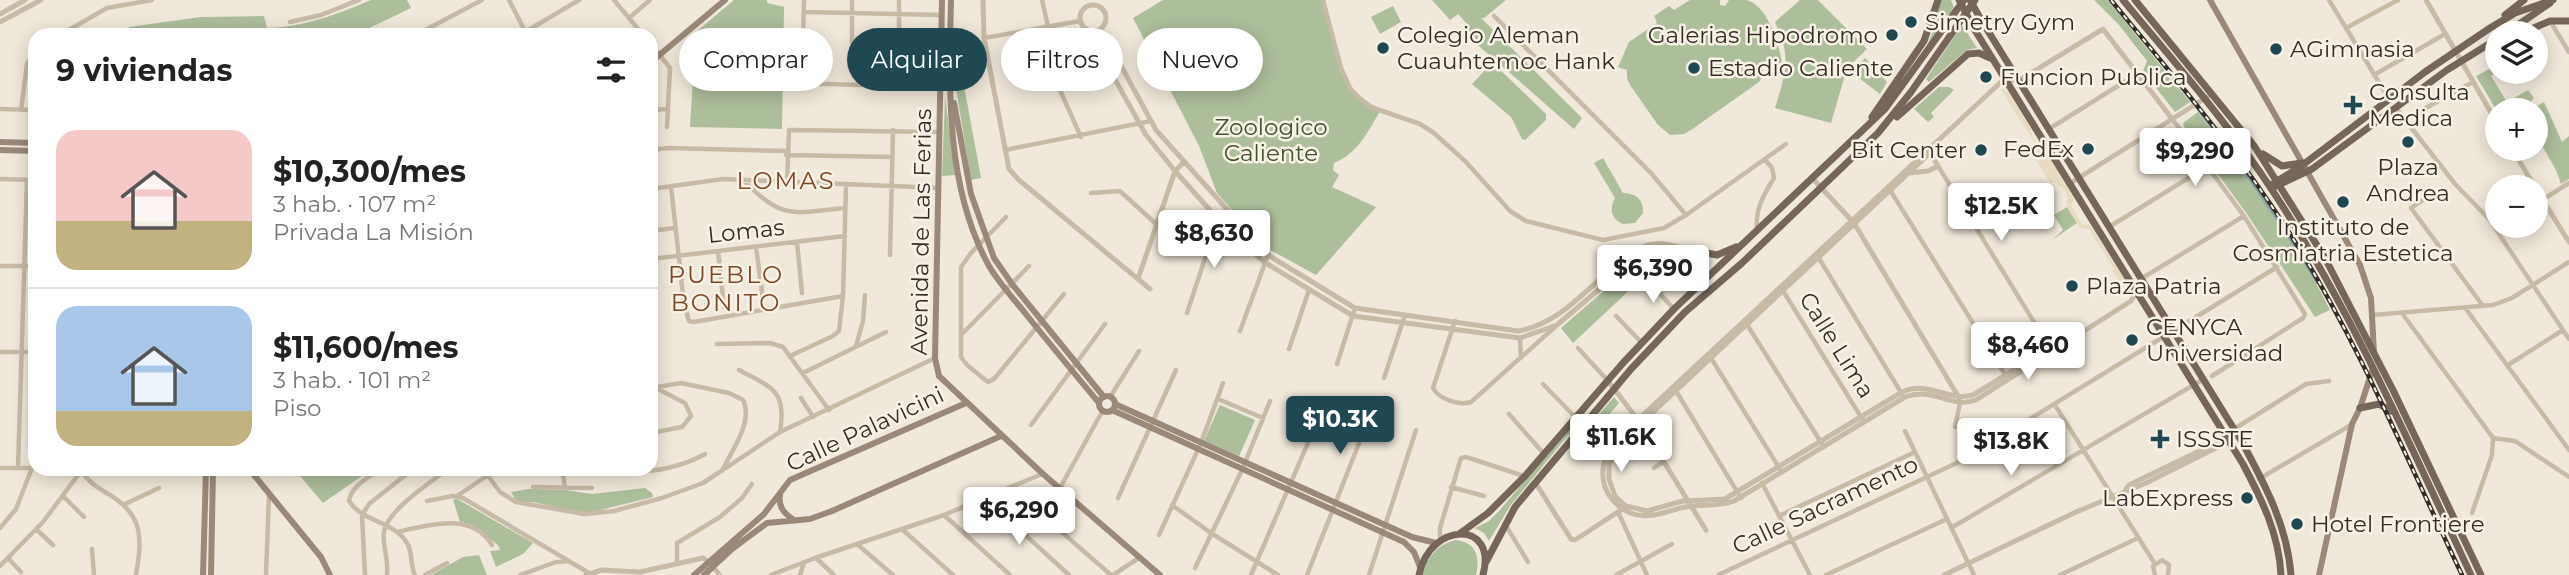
<!DOCTYPE html>
<html lang="es">
<meta charset="utf-8">
<style>
:root{--surface:#fff;--page:#f6f6f6;--text:#222;--muted:#767676;--line:#e0e0e0;--accent:#1f4853}
body{margin:0;font-family:Montserrat,sans-serif;background:var(--page);color:var(--text);height:100vh;display:flex;flex-direction:column;font-size:26px;white-space:nowrap}
*{box-sizing:border-box;margin:0}
p{font-size:23px;color:var(--muted)}
.icon{flex:none;width:38px;height:38px;fill:none;stroke:currentColor;stroke-width:2;stroke-linecap:round;stroke-linejoin:round}
.map{position:relative;flex:1;overflow:hidden}
.drawer{position:absolute;left:28px;top:28px;width:630px;height:448px;display:flex;flex-direction:column;background:var(--surface);border-radius:21px;box-shadow:0 4px 18px #0003}
.drawer>*{flex:none}
.banner{position:absolute;left:679px;top:28px;width:665px;height:63px;display:flex;gap:14px}
.buttons{position:absolute;left:2485px;top:21px;display:grid;gap:14px}
.buttons a{display:grid;place-items:center;width:63px;height:63px;border-radius:50%;background:var(--surface);box-shadow:0 4px 18px #0003;font-size:35px}
.price{position:absolute;translate:-50% -60px;padding:0 16px;border-radius:7px;background:#fff;color:#222;font-size:23px;line-height:46px;filter:drop-shadow(0 2px 4px #0008)}
.price::after{content:'';position:absolute;left:50%;top:42px;width:21px;height:16px;margin-left:-10px;background:inherit;clip-path:polygon(0 0,100% 0,50% 100%)}
.price.current{background:var(--accent);color:#fff}
ul{padding:0;list-style:none}
li{display:flex;align-items:center;gap:21px;height:175px;padding:0 28px}
li+li{border-top:2px solid var(--line)}
li span{display:grid;place-items:center;flex:none;width:196px;height:140px;border-radius:21px;color:#555}
li>.icon{margin-inline-start:auto}
span .icon{width:84px;height:84px;fill:#fffc;stroke-width:1}
li b{font-size:30px}
h2{display:flex;justify-content:space-between;align-items:center;height:84px;padding:0 28px;font-size:30px}
.pill{padding:0 24px;border-radius:32px;background:var(--surface);box-shadow:0 4px 18px #0003;font-size:24px;line-height:63px}
.pill.current{background:var(--accent);color:#fff}
.map>svg:first-child{display:block}
.green{fill:#adbe9b}
.plaza{fill:#e7dcc1}
.lines{fill:none;stroke-linecap:round;stroke-linejoin:round}
.stream{stroke:#7aa3ab;stroke-width:2}
.minor{stroke:#c7baa6;stroke-width:4.5}
.tertiary{stroke:#c7baa6;stroke-width:5}
.secondary{stroke:#9a8978;stroke-width:6}
.primary{stroke:#756659;stroke-width:7}
.rail-casing{stroke:#342d27;stroke-width:4.5}
.rail{stroke:#f8f2e6;stroke-width:2;stroke-dasharray:5;stroke-linecap:butt}
.primary-bridge{stroke:#756659;stroke-width:7}
.poi-dot{fill:#1f4853;stroke:#f8f2e6;stroke-width:2.5}
.labels{text-anchor:middle;stroke-width:5;stroke-linejoin:round;paint-order:stroke}
.poi-label{font-size:23px;fill:#342d27;stroke:#f8f2e6;text-anchor:start}
.park-label{font-size:23px;fill:#3e512c;stroke:#f8f2e6}
.street-label{font-size:23px;fill:#342d27;stroke:#f8f2e6}
.neighbourhood-label{font-size:24px;letter-spacing:2px;fill:#7e4624;stroke:#f8f2e6}
</style>
<div class="map">
<svg width="2569" height="575" viewBox="0 0 2569 575">
<rect width="100%" height="100%" fill="#f0e8da"/>
<!-- green -->
<path class="green" d="M371 0H407L411 8 355 35H129V27L201 17 264 16 267 28C304 27 338 14 371 0Z
M734 0H767V3L784 7 782 129 690 127 696 32Z
M1163 0H1322L1340 68 1350 88 1380 111C1368 132 1357 154 1334 163L1333 170 1339 175 1332 187 1376 207 1316 275 1265 247 1217 193 1199 146 1133 18Z
M1432 0H1506L1484 18H1481L1582 118 1574 129 1464 33 1470 27 1458 14 1450 20Z
M1690 0H1720V5L1725 6 1729 0C1734 0 1741 0 1746 0 1768 5 1779 44 1782 63H1764L1762 77 1759 82 1691 130 1684 134 1670 135 1658 125 1630 85 1627 78V70L1618 67 1629 42 1657 23 1654 16 1669 6 1674 10Z
M1800 0H1818L1867 49 1847 68 1831 123 1775 108C1786 71 1792 59 1775 22Z
M1940 0H1951L1954 8 1925 51 1936 23Z
M2094 0H2108L2190 102 2175 112 2143 71 2147 61 2119 25Z
M1393 6 1401 22 1380 34 1371 17Z
M1962 25 1977 48 1967 50 1929 82 1926 79Z
M956 42 981 178 971 180 956 89Z
M1865 58 1887 82 1880 94 1851 72Z
M1491 64 1495 65 1546 114V120L1525 140 1522 139 1511 117 1472 84Z
M2497 65 2498 72 2491 76 2507 102 2528 90 2534 98C2524 112 2511 109 2497 111L2476 76Z
M1939 87H1949L1954 90 1931 113 1934 117 1928 122 1914 109Z
M945 96 955 175 942 176Z
M2544 102 2562 142 2569 136V179L2561 184 2556 170 2541 144 2536 146V110H2530Z
M2198 112C2245 175 2295 239 2330 310L2315 317 2247 214 2185 129 2183 123Z
M1603 158 1623 193C1636 193 1644 200 1643 213L1635 223 1623 224C1611 219 1609 209 1615 198L1594 163Z
M2067 207 2077 223 2052 240 2063 230 2054 215Z
M1658 256C1672 257 1695 264 1700 279L1696 282 1693 279 1651 270 1573 343 1561 328 1634 265 1645 257Z
M1614 397 1619 403 1582 446 1576 441Z
M1590 404 1583 417 1510 506 1489 541 1484 533 1475 528 1489 521 1500 510Z
M1220 405 1255 420 1239 456 1204 441Z
M294 469H372L323 503Z
M645 488 652 493 653 497 584 514 534 502H521L515 499 511 492 529 489 565 490 592 494Z
M456 499 459 500 533 543 523 554 496 567 490 551 500 550 498 545 472 525 460 522 453 500Z
M1456 540C1477 543 1480 557 1476 575H1420C1429 557 1436 545 1456 540Z
M479 555 487 575H431L463 557Z"/>
<!-- plaza -->
<path class="plaza" d="M2003 89 2007 90 2031 129 2032 136 2041 150 2045 151 2074 199 2071 206 2082 224 2090 225 2124 279 2131 290 2129 294 2112 271 2114 269 2089 229 2080 228 2067 207V196L2064 189 2054 182 2050 183 2028 148 2035 143 2001 90Z"/>
<g class="lines">
<!-- stream -->
<path class="stream" d="M2162 64C2218 134 2271 206 2317 283"/>
<!-- minor -->
<path class="minor" d="M509 0 527 35
M614 0 643 35
M804 0 803 38 806 40H823
M852 0V43
M1042 0 1048 26
M1323 0 1341 68 1350 88 1358 97 1371 107 1420 124 1434 133 1466 162 1510 211 1526 221 1603 240 1664 228 1686 215 1786 144
M2329 0 2389 99
M804 12 942 15
M1494 16 1651 173 1686 215
M629 18 650 0
M2550 21 2569 52
M290 22 321 15 359 0
M2346 28 2398 0
M60 35 107 8 152 0
M416 35 482 0
M520 35 579 0
M984 38 1080 21
M651 44 670 68 667 127
M899 62V0
M2374 75 2445 34
M787 83 940 87
M1031 87 1049 85 1059 88 1081 137
M2396 108 2455 184 2489 219 2569 339
M0 109 35 110
M21 110 27 64 35 51
M651 110 668 109
M2173 120 2244 216 2305 314 2303 318 2212 376
M2404 120 2473 82
M2049 129 2137 74
M651 150 668 148 786 151
M1005 150 1151 121
M1930 153 2050 348
M786 155 892 157
M0 179 35 180
M743 180C783 221 792 213 845 208
M787 183 789 130 940 132
M671 186 684 304 689 321 694 322 843 296
M651 189 723 179 939 188
M1890 190 2006 376
M1091 193 1120 191 1157 225
M2423 200 2411 208 2483 306
M2542 200 2569 183
M1006 217 971 253 961 267V357L967 365 988 382 994 379 1064 294
M2109 227 2208 166
M1757 229C1755 209 1764 194 1774 178L1772 168 1765 160
M651 231 675 228
M797 242 802 293
M756 247 763 299
M718 251 724 307
M890 255 893 130
M1817 255 1902 394
M651 259 845 236
M0 266H35
M2143 281 2144 277 2244 216
M1650 283 1674 309
M1782 289 1864 422
M2466 309 2569 450
M1187 313 1218 219
M2402 313 2493 438 2492 455 2472 513
M2372 315 2493 305 2512 298 2569 262
M1616 316 1642 343
M2196 317 2277 267
M1455 321 1433 388C1439 399 1459 406 1471 402L1556 326
M1746 323 1824 447
M1240 331 1268 255
M963 333 1029 266
M1520 338 1521 358
M717 344 770 343 783 347 829 410
M856 346 863 321 865 295
M1578 348 1608 381
M1289 349 1309 290
M0 352H35
M790 356 833 336 839 331 843 296 846 185
M1711 358 1780 469
M1337 364 1355 308
M2508 365 2563 330
M739 370C772 388 787 390 780 432
M803 373 886 332
M1384 378 1405 315
M1543 384 1576 418
M651 388 681 383 729 393 743 400C754 421 731 452 722 471
M1676 391 1741 498
M1110 397 1139 351
M801 398 813 417
M1218 399 1263 418
M2055 405 2155 564
M1509 414 1544 454
M1031 425 1105 324
M1955 427 1960 403 1959 397
M2234 429 2306 384 2329 381
M1905 431 1974 575
M651 433 682 427 691 416 685 403 656 388
M2493 438 2515 441 2569 477
M0 468H34
M18 468 27 180
M1654 468 1663 462
M380 469C368 478 351 486 349 501 362 522 394 521 407 543 413 552 410 566 415 575
M483 469 500 492 516 502 584 514 614 511 662 498 703 483 780 432 935 358
M562 469 565 487
M639 469C653 475 692 462 705 454
M81 470C88 482 98 488 110 495 144 516 142 538 136 575
M2259 479 2351 425
M1762 483 1810 575
M533 487 592 488
M1451 487 1484 496
M1011 488 1111 575
M1060 488 1103 410
M63 496 84 517
M457 496 497 469
M1118 498 1176 370
M986 499 1069 575
M427 501 453 496 463 498 589 573
M125 504 159 488
M1172 505 1211 533 1278 575
M1618 512 1647 575
M944 515 1010 575
M1781 515 1915 452
M1505 524 1528 562
M0 528 16 509 32 468
M1951 528 2202 380
M36 529 53 545
M903 530 953 575
M397 532C428 525 472 511 492 545
M1159 535 1201 443 1223 383
M1440 541V528L1461 458 1466 457 1524 476
M858 545 893 575
M92 549 94 575
M8 558 21 572
M816 558 834 575
M677 563V543L720 517 742 498 752 484
M0 566 43 522 81 471
M713 567 720 575
M1195 568 1242 470 1270 401
M266 575 269 495
M365 575 362 515 369 504 413 469
M387 575C389 560 382 545 384 531 389 509 431 482 448 469
M425 575 447 563
M520 575 556 562 569 561
M771 575 815 558 944 515 1042 474
M800 575 804 563
M1113 575 1139 558
M1251 575 1320 415
M1307 575 1369 418
M1369 575 1416 430
M1616 575 1672 544
M1718 575 1963 460 2194 318
M1826 575 1947 519
M2060 575 2138 538
M2155 575 2153 566 2162 560 2169 565 2168 575"/>
<!-- tertiary -->
<path class="tertiary" d="M983 0 984 38 1009 169 1019 180 1150 289
M2426 0 2497 123
M1080 18a13 13 0 1 1 26 0a13 13 0 1 1-26 0Z
M0 14 25 0
M0 22 41 0
M1101 29 1156 130 1268 255 1355 308 1518 331C1560 324 1588 287 1620 262 1629 255 1638 248 1648 245 1661 241 1673 246 1686 249L1685 252
M1088 31 1146 135 1175 171 1218 219 1264 262 1353 316 1520 338 1557 325 1630 263 1650 253 1667 252 1686 260 1698 268 1704 281
M1934 146 1930 153 1620 443 1609 464V479L1615 496 1626 506 1647 511 1683 501 1725 499 1902 392C1930 380 1947 402 1973 395L2050 348 2058 346
M2512 149 2535 187
M1908 173 1928 171 1938 166
M1813 179 1854 223 1958 396
M2069 184 2212 94
M2536 189 2569 242
M1138 279 1175 171 1183 163
M2142 282 2131 301 1976 400C1950 409 1933 386 1905 397L1734 501C1718 507 1701 504 1685 507 1674 509 1664 514 1653 515 1632 519 1612 506 1605 487 1599 469 1605 454 1616 440L2001 82 2005 80 2018 81 2103 29 2173 120
M1608 381 1638 420 1706 530
M1535 482 1571 539 1575 540 1624 508
M2126 489 2129 485 2220 441 2234 430
M586 575 602 570 640 572 703 558 711 564
M1944 575 2076 512 2146 483 2222 445 2237 435"/>
<!-- secondary -->
<path class="secondary" d="M942 0 935 358 939 376 1043 474 1160 575
M951 0C949 88 945 186 989 266 999 283 1013 298 1025 313 1049 343 1074 373 1099 403
M2210 0 2360 265 2371 298 2374 353
M651 62 725 0
M954 103 971 194 994 258 1012 284 1104 397
M0 142 35 143
M0 150 35 151
M1099 404a8 8 0 1 1 16 0a8 8 0 1 1-16 0Z
M1115 404 1412 537 1436 543
M1112 410 1404 542 1414 552 1420 567
M249 469 321 557 330 575
M780 494C778 506 783 513 794 520
M203 575 206 469
M211 575 213 469
M694 575 764 514 790 480 966 403
M704 575 732 549 767 523 810 519 832 511 1001 436
M2319 575 2352 424 2360 408 2373 368"/>
<!-- primary -->
<path class="primary" d="M2123 0C2170 57 2220 114 2262 175 2347 299 2407 439 2471 575
M2135 0 2255 147 2325 258 2393 390 2481 575
M2505 15 2524 0
M1980 18 2242 442C2265 485 2287 525 2291 575
M1973 27 2243 464C2262 500 2279 534 2281 575
M2506 33 2550 3
M2522 33 2550 21H2569
M1872 117 1924 41 1938 0
M1897 117 1968 54 1979 53 1990 58
M2263 154 2282 166 2302 163
M2274 183 2300 167 2425 72 2490 28 2515 13 2553 0
M2276 186 2312 169 2447 70 2497 39
M1686 249 1717 255 1736 247
M2360 408 2379 404 2391 411
M1459 534 1488 513 1525 476 1623 363 1674 309 1885 109 1964 0
M1486 562 1515 507 1631 369 1685 312 1742 263 1878 133 1911 92 1975 0
M1419 575C1430 521 1498 520 1483 575"/>
<!-- rail casing -->
<g class="rail-casing">
<path id="rail" d="M2111 0C2174 77 2239 153 2292 237 2359 343 2408 462 2462 575"/>
</g>
<!-- rail -->
<use href="#rail" class="rail"/>
<!-- primary-bridge -->
<path class="primary-bridge" d="M1959 0 1973 27
M1970 0 1980 18"/>
</g>
<!-- markers -->
<g class="poi-dot">
<circle cx="1911" cy="22" r="7"/>
<circle cx="1892" cy="35" r="7"/>
<circle cx="1383" cy="48" r="7"/>
<circle cx="2276" cy="49" r="7"/>
<circle cx="1694" cy="68" r="7"/>
<circle cx="1986" cy="77" r="7"/>
<path d="M2349.5 94.5h7v7h7v7h-7v7h-7v-7h-7v-7h7z"/>
<circle cx="2408" cy="142" r="7"/>
<circle cx="2088" cy="149" r="7"/>
<circle cx="1981" cy="150" r="7"/>
<circle cx="2343" cy="202" r="7"/>
<circle cx="2072" cy="286" r="7"/>
<circle cx="2132" cy="340" r="7"/>
<path d="M2156.5 428.5h7v7h7v7h-7v7h-7v-7h-7v-7h7z"/>
<circle cx="2247" cy="498" r="7"/>
<circle cx="2297" cy="524" r="7"/>
</g>
<g class="labels">
<!-- poi labels -->
<g class="poi-label">
<text x="1925" y="30">Simetry Gym</text>
<text x="1397" y="43">Colegio Aleman<tspan x="1397" dy="26">Cuauhtemoc Hank</tspan></text>
<text x="1878" y="43" text-anchor="end">Galerias Hipodromo</text>
<text x="2290" y="57">AGimnasia</text>
<text x="1708" y="76">Estadio Caliente</text>
<text x="2000" y="85">Funcion Publica</text>
<text x="2369" y="100">Consulta<tspan x="2369" dy="26">Medica</tspan></text>
<text x="2074" y="157" text-anchor="end">FedEx</text>
<text x="1967" y="158" text-anchor="end">Bit Center</text>
<text x="2408" y="175" text-anchor="middle">Plaza<tspan x="2408" dy="26">Andrea</tspan></text>
<text x="2343" y="235" text-anchor="middle">Instituto de<tspan x="2343" dy="26">Cosmiatria Estetica</tspan></text>
<text x="2086" y="294">Plaza Patria</text>
<text x="2146" y="335">CENYCA<tspan x="2146" dy="26">Universidad</tspan></text>
<text x="2176" y="447">ISSSTE</text>
<text x="2233" y="506" text-anchor="end">LabExpress</text>
<text x="2311" y="532">Hotel Frontiere</text>
</g>
<!-- park labels -->
<g class="park-label">
<text x="1271" y="135">Zoologico<tspan x="1271" dy="26">Caliente</tspan></text>
</g>
<!-- street labels -->
<g class="street-label">
<text transform="translate(746 231) rotate(-6)" y="8">Lomas</text>
<text transform="translate(921 232) rotate(-89)" y="8">Avenida de Las Ferias</text>
<text transform="translate(1837 345) rotate(58)" y="8">Calle Lima</text>
<text transform="translate(865 429) rotate(-25)" y="8">Calle Palavicini</text>
<text transform="translate(1825 505) rotate(-25)" y="8">Calle Sacramento</text>
</g>
<!-- neighbourhood labels -->
<g class="neighbourhood-label">
<text x="786" y="189">LOMAS</text>
<text x="726" y="283">PUEBLO<tspan x="726" dy="28">BONITO</tspan></text>
</g>
</g>
</svg>
<div class="buttons">
<a><svg class="icon" aria-label="layers" viewBox="0 0 24 24"><path d="M12 4l9 5-9 5-9-5zM3 14l9 5 9-5"/></svg></a>
<a>+</a>
<a>−</a>
</div>
<b class="price" style="left:2195px;top:188px">$9,290</b>
<b class="price" style="left:2001px;top:243px">$12.5K</b>
<b class="price" style="left:1214px;top:270px">$8,630</b>
<b class="price" style="left:1653px;top:305px">$6,390</b>
<b class="price" style="left:2028px;top:382px">$8,460</b>
<b class="price current" style="left:1340px;top:456px">$10.3K</b>
<b class="price" style="left:1621px;top:474px">$11.6K</b>
<b class="price" style="left:2011px;top:478px">$13.8K</b>
<b class="price" style="left:1019px;top:547px">$6,290</b>
<div class="banner">
<a class="pill">Comprar</a>
<a class="pill current">Alquilar</a>
<a class="pill">Filtros</a>
<a class="pill">Nuevo</a>
</div>
<section class="drawer">
<h2>9 viviendas<svg class="icon" aria-label="filters" viewBox="0 0 24 24"><path d="M4 7h16M4 17h16"/><circle cx="9" cy="7" r="2"/><circle cx="15" cy="17" r="2"/></svg></h2>
<ul>
<li><span style="background:linear-gradient(#f6c9c9 65%,#c2b280 0)"><svg class="icon" aria-label="home" viewBox="0 0 24 24"><path d="M3 11l9-7 9 7M6 9v11h12V9"/></svg></span><div><b>$10,300/mes</b><p>3 hab. · 107 m²</p><p>Privada La Misión</p></div></li>
<li><span style="background:linear-gradient(#a9c7e8 75%,#c2b280 0)"><svg class="icon" aria-label="home" viewBox="0 0 24 24"><path d="M3 11l9-7 9 7M6 9v11h12V9"/></svg></span><div><b>$11,600/mes</b><p>3 hab. · 101 m²</p><p>Piso</p></div></li>
</ul>
</section>
</div>
